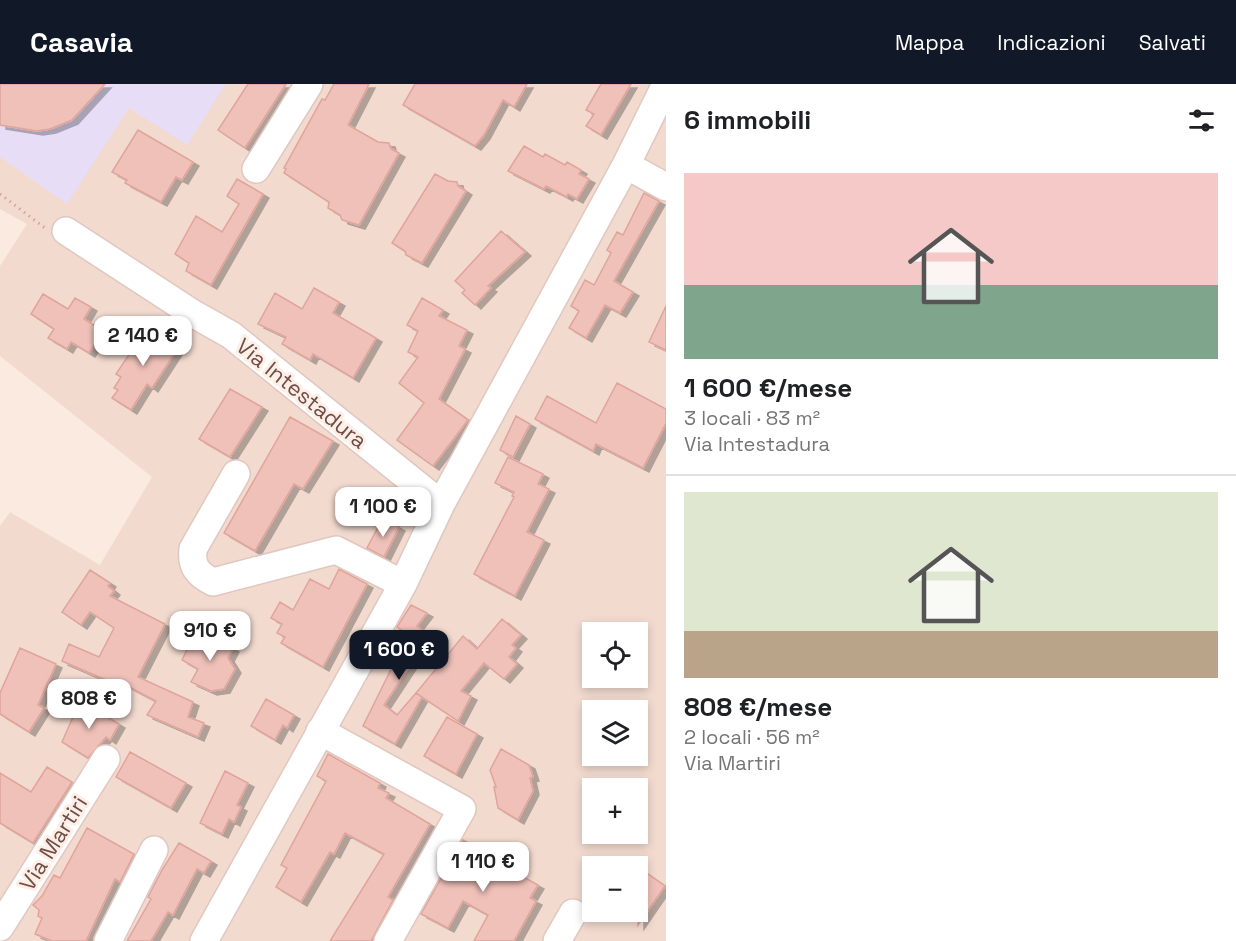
<!DOCTYPE html>
<html lang="it">
<meta charset="utf-8">
<style>
:root{--surface:#fff;--page:#f2f2f2;--text:#202124;--muted:#757577;--line:#e0e0e0;--accent:#111827}
body{margin:0;font-family:"Space Grotesk",sans-serif;background:var(--page);color:var(--text);height:100vh;display:flex;flex-direction:column;font-size:22px;white-space:nowrap}
*{box-sizing:border-box;margin:0}
p{font-size:20px;color:var(--muted)}
.icon{flex:none;width:33px;height:33px;fill:none;stroke:currentColor;stroke-width:2;stroke-linecap:round;stroke-linejoin:round}
.map{position:relative;flex:1;overflow:hidden}
.sheet{display:flex;flex-direction:column;background:var(--surface);width:570px}
.sheet>*{flex:none}
.controls{position:absolute;left:582px;top:538px;display:grid;gap:12px}
.controls a{display:grid;place-items:center;width:66px;height:66px;border-radius:0px;background:var(--surface);box-shadow:0 3px 9px #0003;font-size:30px}
.price{position:absolute;translate:-50% -51px;padding:0 14px;border-radius:12px;background:#fff;color:#222;font-size:20px;line-height:39px;filter:drop-shadow(0 2px 3px #0008)}
.price::after{content:'';position:absolute;left:50%;top:36px;width:18px;height:14px;margin-left:-9px;background:inherit;clip-path:polygon(0 0,100% 0,50% 100%)}
.price.on{background:var(--accent);color:#fff}
ul{padding:0;list-style:none}
li{display:grid;align-content:center;gap:12px;height:318px;padding:0 18px}
li+li{border-top:2px solid var(--line)}
li span{display:grid;place-items:center;height:186px;border-radius:0px;color:#555}
li>.icon{margin-inline-start:auto}
span .icon{width:108px;height:108px;fill:#fffc;stroke-width:1}
li b{font-size:26px}
h2{display:flex;justify-content:space-between;align-items:center;height:72px;padding:0 18px;font-size:26px}
header{display:flex;align-items:center;gap:36px;box-sizing:border-box;height:84px;padding:0 30px;background:var(--accent);color:#fff}
header strong{font-size:28px}
nav{display:flex;gap:33px;margin-inline-start:auto;font-size:21px}
main{display:flex;flex:1;min-height:0}
.map>svg:first-child{display:block}
.residential{fill:#f2dacf;fill-rule:evenodd}
.education{fill:#e7ddf7}
.building{fill:#efc1b9;stroke:#e1a49a;stroke-width:1.5;filter:url(#shadow)}
.lines{fill:none;stroke-linecap:round;stroke-linejoin:round}
.minor-casing{stroke:#e0c7c0;stroke-width:30}
.path{stroke:#d3a59d;stroke-width:3;stroke-dasharray:1.5 4.5;stroke-linecap:butt}
.minor{stroke:#fff;stroke-width:27}
.labels{text-anchor:middle;stroke-width:6;stroke-linejoin:round;paint-order:stroke}
.street-label{font-size:22px;fill:#704d49;stroke:#feefe6}
</style>
<header>
<strong>Casavia</strong>
<nav><a>Mappa</a><a>Indicazioni</a><a>Salvati</a></nav>
</header>
<main>
<div class="map">
<svg width="666" height="857" viewBox="0 0 666 857">
<defs>
<filter id="shadow"><feDropShadow dx="6" dy="4" stdDeviation="0" flood-color="#0004"/></filter>
</defs>
<rect width="100%" height="100%" fill="#fbeae0"/>
<!-- residential -->
<path class="residential" d="M0 0H666V857H0V442L10 428 100 481 152 393 0 272V182L27 140 0 125ZM592 549H638V594H592ZM592 627H638V672H592ZM592 705H638V750H592ZM592 783H638V828H592Z"/>
<!-- education -->
<path class="education" d="M0 0H226L187 61 129 24 67 120 0 73Z"/>
<!-- building -->
<path class="building" d="M0 0H105L72 36 50 45 37 47 0 41Z
M248 0H286L245 64 218 46Z
M334 0H369L348 41 378 58 389 59 391 65 399 69 359 141 342 136 340 131 328 124 329 118 284 89 286 85 284 84 322 15 325 16Z
M415 0H527L514 23 503 16 484 51 475 62 403 21Z
M601 0H631L601 51 586 42 594 30 586 26Z
M138 46 193 78 182 96 176 93 161 118 125 99 127 96 112 88Z
M524 62 543 73 545 70 565 81 567 78 581 86 579 90 589 95 577 115 568 110 567 113 546 102 544 105 508 87Z
M435 90 448 97 457 98 458 102 466 107 422 179 406 171 405 167 392 159Z
M237 95 263 110 211 201 186 187 189 179 175 170 196 132 222 148 239 120 227 112Z
M644 109 659 117 614 197 633 208 620 229 605 221 586 254 569 244 579 227 571 222 585 196 594 201 611 169 607 166 617 148 623 151Z
M501 147 525 168 488 202 491 204 475 221 462 209 465 206 455 197Z
M314 204 339 218 333 229 376 254 353 294 313 270 310 276 282 260 286 253 258 240 275 209 302 225Z
M43 210 68 225 75 214 91 223 84 235 103 247 89 269 71 258 67 265 48 254 54 245 31 230Z
M422 214 443 226 439 232 467 246 459 262 465 265 439 315 468 336 433 382 397 356 424 319 399 299 418 273 408 268 418 247 407 241Z
M666 222V266L649 258Z
M147 244 178 264 152 304 147 300 131 326 112 314 118 306 114 304 121 293 116 290Z
M617 299 666 325V339L643 384 596 360 593 367 535 335 547 312 596 339Z
M230 305 262 323 230 373 199 355Z
M516 332 530 340 513 373 500 366Z
M290 333 333 357 303 405 294 400 255 467 224 449Z
M508 373 543 390 538 400 549 405 527 448 544 456 515 512 474 490 514 413 512 412 514 408 495 399Z
M383 434 399 443 384 473 367 464Z
M339 485 367 500 323 583 281 559 285 553 277 549 282 540 271 534 280 518 293 526 310 495 329 505Z
M90 486 110 499 108 502 114 507 110 512 165 540 138 593 193 618 188 633 204 639 198 653 147 631 156 617 116 596 113 599 62 577 69 560 99 573 114 544 90 528 81 541 62 528Z
M411 521 427 529 417 542 430 551 384 621 397 631 416 609 422 613 395 660 363 642 408 551 397 543Z
M502 535 521 551 512 561 516 564 509 573 517 580 504 595 484 579 461 607 471 612 458 637 416 609 463 552 477 565Z
M197 545 233 564 228 574 235 585 224 605 211 607 191 598 198 585 182 576Z
M20 564 56 580 38 621 44 624 29 648 0 630V609Z
M266 615 294 631 287 644 283 641 275 656 251 642Z
M80 617 119 640 110 656 106 653 88 674 62 658Z
M447 633 477 650 456 690 424 672Z
M501 665 529 681 533 693 530 694 533 707 518 736 498 724 494 703H496L490 686Z
M130 668 186 699 171 724 116 693Z
M328 670 380 699 378 704 389 709 386 714 430 740 388 813 393 816 371 857H330L384 770 345 749 334 770 330 768 301 818 276 803 287 784 281 781 326 697 317 692Z
M47 683 72 698 33 759 0 739V689L31 708Z
M225 687 248 699 237 721 241 723 234 738 229 735 222 750 200 739Z
M87 744 134 770 120 798 115 795 86 857H52L35 850 42 834 38 832 39 826 33 821 42 812 54 791 60 794Z
M463 756 480 765 483 760 504 770 498 779 538 801 530 814 536 817 514 857H474L488 831 463 817 448 844 421 830Z
M179 759 211 777 204 789 197 785 173 831 168 828 151 857H127L151 815 148 813 162 786Z
M638 783 665 802 638 841Z"/>
<g class="lines">
<!-- minor casing -->
<g class="minor-casing">
<path id="minor" d="M626 81 666 103
M256 85 309 0
M66 147 192 229 231 251 441 420
M236 390 193 465C191 482 197 490 213 498L336 466 403 500
M320 647 462 725 388 857
M0 843 106 675
M108 857 154 766
M204 857 403 500 441 420 626 81 666 0
M557 857 573 829"/>
</g>
<!-- path -->
<path class="path" d="M0 110 45 144"/>
<!-- minor -->
<use href="#minor" class="minor"/>
</g>
<g class="labels">
<!-- street labels -->
<g class="street-label">
<text transform="translate(302 309) rotate(39)" y="8">Via Intestadura</text>
<text transform="translate(53 759) rotate(-58)" y="8">Via Martiri</text>
</g>
</g>
</svg>
<div class="controls">
<a><svg class="icon" aria-label="locate" viewBox="0 0 24 24"><circle cx="12" cy="12" r="6"/><path d="M12 2v4M12 18v4M2 12h4M18 12h4"/></svg></a>
<a><svg class="icon" aria-label="layers" viewBox="0 0 24 24"><path d="M12 4l9 5-9 5-9-5zM3 14l9 5 9-5"/></svg></a>
<a>+</a>
<a>−</a>
</div>
<b class="price" style="left:143px;top:283px">2 140 €</b>
<b class="price" style="left:383px;top:454px">1 100 €</b>
<b class="price" style="left:210px;top:578px">910 €</b>
<b class="price on" style="left:399px;top:597px">1 600 €</b>
<b class="price" style="left:89px;top:646px">808 €</b>
<b class="price" style="left:483px;top:809px">1 110 €</b>
</div>
<section class="sheet">
<h2>6 immobili<svg class="icon" aria-label="filters" viewBox="0 0 24 24"><path d="M4 7h16M4 17h16"/><circle cx="9" cy="7" r="2"/><circle cx="15" cy="17" r="2"/></svg></h2>
<ul>
<li><span style="background:linear-gradient(#f6c9c9 60%,#7fa58c 0)"><svg class="icon" aria-label="home" viewBox="0 0 24 24"><path d="M3 11l9-7 9 7M6 9v11h12V9"/></svg></span><div><b>1 600 €/mese</b><p>3 locali · 83 m²</p><p>Via Intestadura</p></div></li>
<li><span style="background:linear-gradient(#dfe7d0 75%,#b9a48a 0)"><svg class="icon" aria-label="home" viewBox="0 0 24 24"><path d="M3 11l9-7 9 7M6 9v11h12V9"/></svg></span><div><b>808 €/mese</b><p>2 locali · 56 m²</p><p>Via Martiri</p></div></li>
</ul>
</section>
</main>
